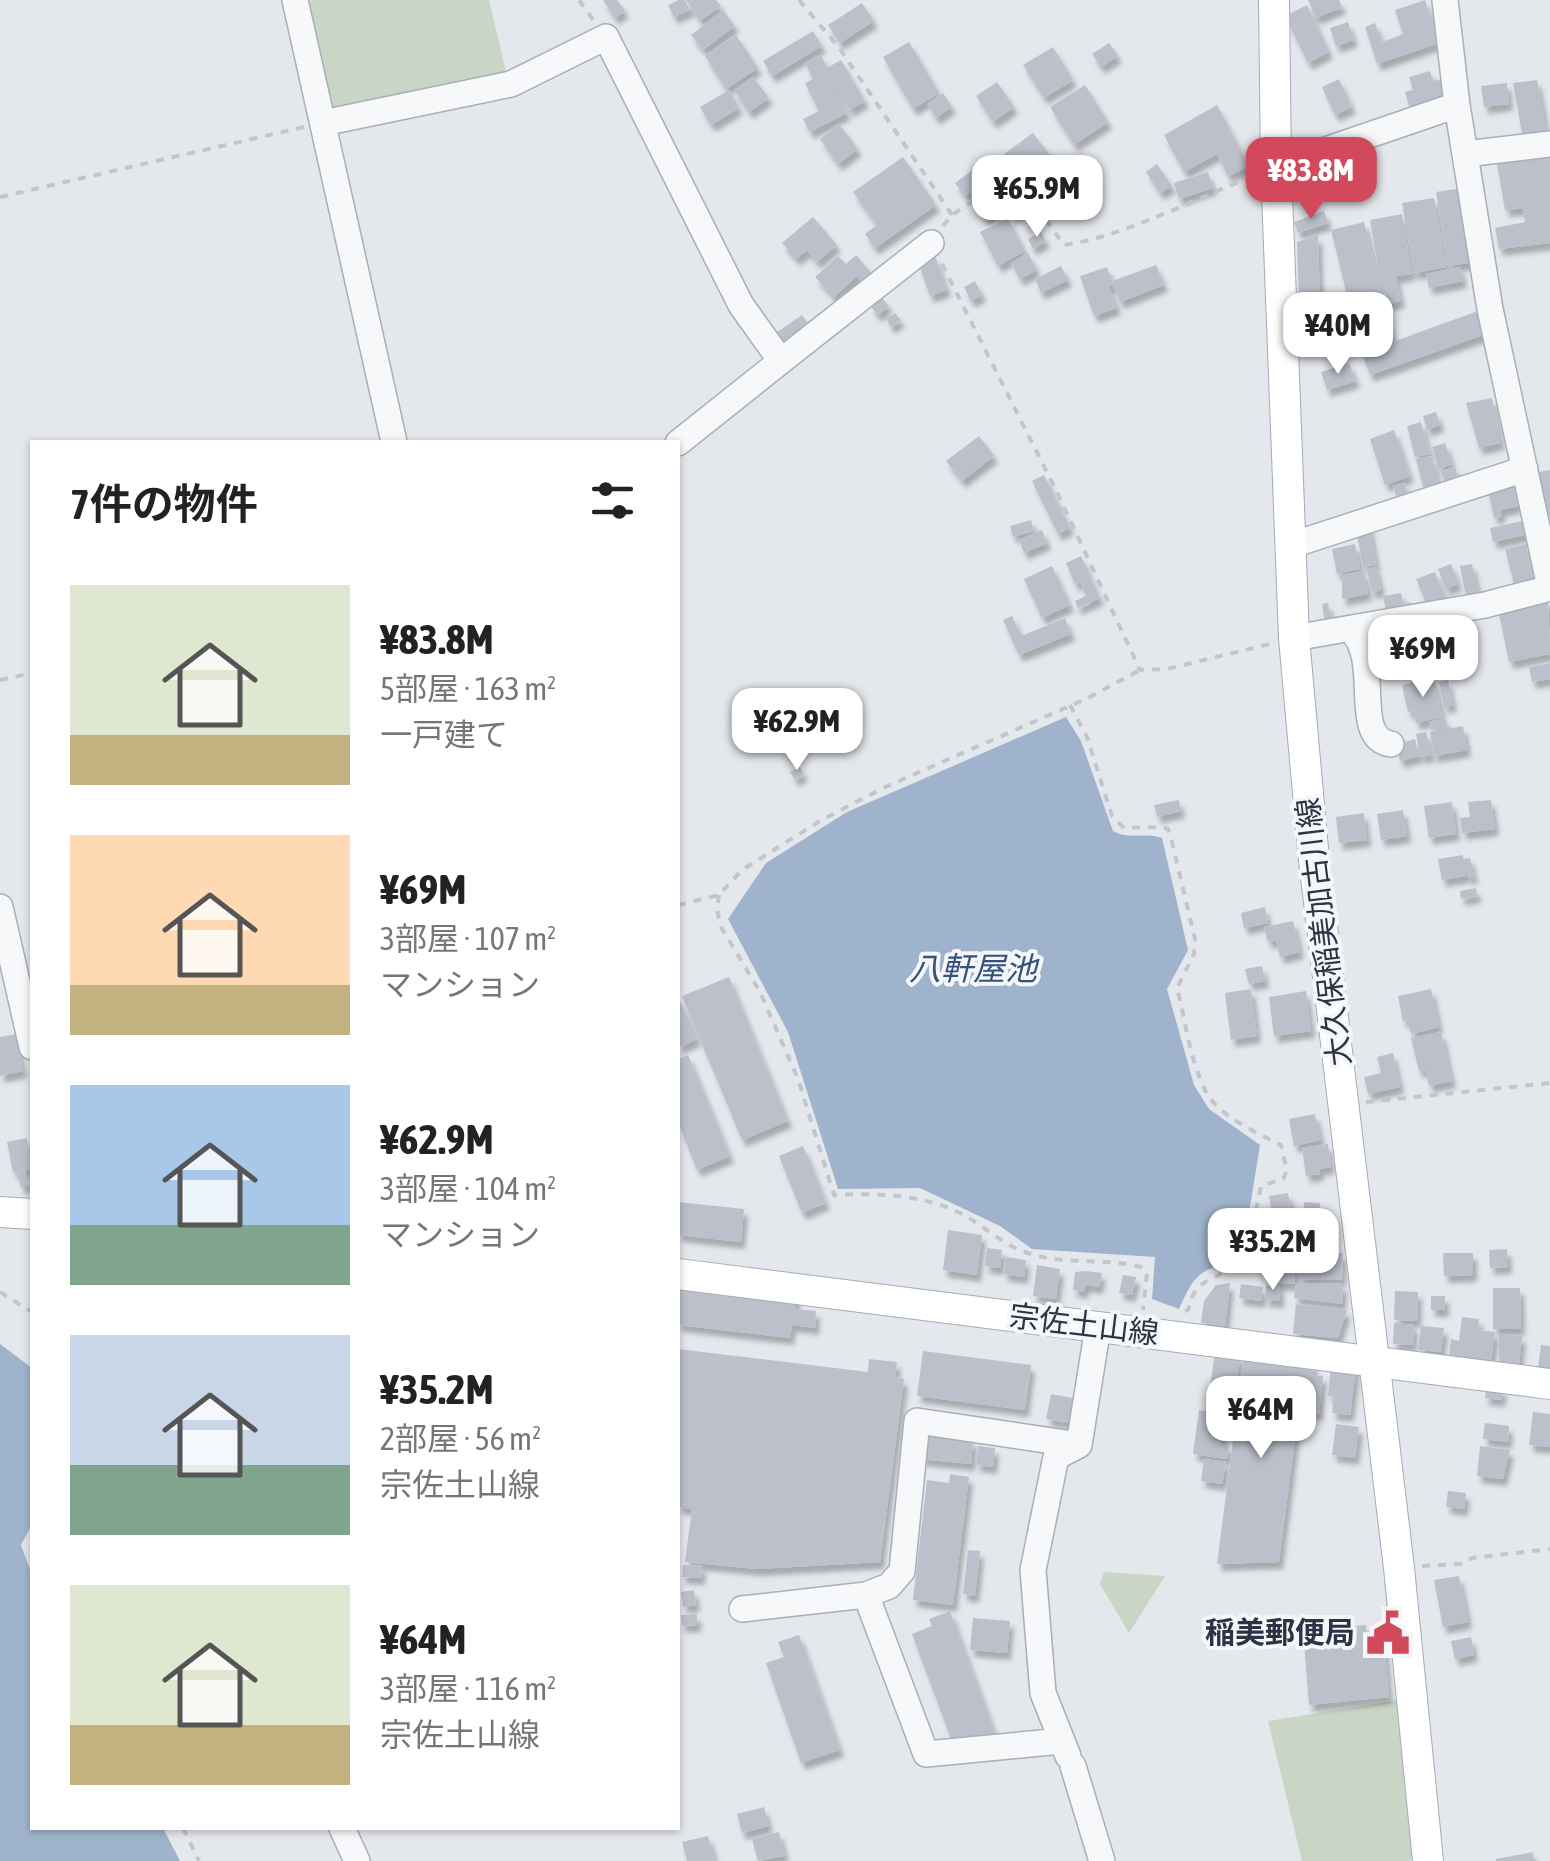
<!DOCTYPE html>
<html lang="ja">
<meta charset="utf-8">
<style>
:root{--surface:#fff;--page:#f6f6f6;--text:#222;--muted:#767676;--accent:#d1495b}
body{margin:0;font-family:"Asap Condensed","Noto Sans JP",sans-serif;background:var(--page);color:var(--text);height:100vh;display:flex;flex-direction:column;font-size:38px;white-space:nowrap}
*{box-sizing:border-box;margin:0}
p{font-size:32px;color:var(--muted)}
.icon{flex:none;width:55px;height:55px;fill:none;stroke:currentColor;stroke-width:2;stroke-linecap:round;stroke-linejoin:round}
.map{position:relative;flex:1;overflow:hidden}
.drawer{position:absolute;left:30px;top:440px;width:650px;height:1390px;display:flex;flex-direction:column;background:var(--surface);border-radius:0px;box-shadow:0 2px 8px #0004}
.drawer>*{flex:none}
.price{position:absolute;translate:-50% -85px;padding:0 22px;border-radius:20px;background:#fff;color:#222;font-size:32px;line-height:65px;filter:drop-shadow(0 2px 5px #0008)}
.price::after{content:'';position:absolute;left:50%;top:60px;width:30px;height:22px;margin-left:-15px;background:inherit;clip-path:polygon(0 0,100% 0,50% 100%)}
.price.on{background:var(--accent);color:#fff}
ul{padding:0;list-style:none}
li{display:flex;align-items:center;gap:30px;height:250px;padding:0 40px}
li span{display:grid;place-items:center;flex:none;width:280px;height:200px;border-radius:0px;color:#555}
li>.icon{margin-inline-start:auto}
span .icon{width:120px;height:120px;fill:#fffc;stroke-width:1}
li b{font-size:42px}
h2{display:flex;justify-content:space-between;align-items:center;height:120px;padding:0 40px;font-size:42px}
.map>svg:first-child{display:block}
.green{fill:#c9d6c5}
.water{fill:#9fb4cc}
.building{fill:#bbc0ca;filter:url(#shadow)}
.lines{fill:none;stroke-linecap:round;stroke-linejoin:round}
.minor-casing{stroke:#a9aeb7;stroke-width:28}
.major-casing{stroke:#a3abb8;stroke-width:32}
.path{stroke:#c2c5cb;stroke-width:4;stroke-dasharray:8 8;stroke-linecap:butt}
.minor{stroke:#f7f8fa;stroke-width:25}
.major{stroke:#fff;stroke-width:30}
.labels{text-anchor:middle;stroke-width:8;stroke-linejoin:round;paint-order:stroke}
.street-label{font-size:30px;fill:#2b3445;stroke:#f4f6f9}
.poi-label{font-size:30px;font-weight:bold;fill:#2b3445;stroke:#f4f6f9;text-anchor:end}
.water-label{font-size:32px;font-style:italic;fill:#34527a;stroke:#f4f6f9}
</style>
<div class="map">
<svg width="1550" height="1861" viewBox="0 0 1550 1861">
<defs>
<filter id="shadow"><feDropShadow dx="4" dy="7" stdDeviation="2.5" flood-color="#0004"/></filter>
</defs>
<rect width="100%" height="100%" fill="#e4e7ec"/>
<!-- green -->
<path class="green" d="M314 0H489L507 76 337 114 326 107 304 2Z
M1104 1572 1165 1576 1129 1633 1100 1584Z
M1399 1700 1417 1858 1409 1861H1302L1268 1721Z"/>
<!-- water -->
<path class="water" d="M1066 717 1081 741 1113 831C1128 840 1146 832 1162 838L1188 950 1167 989 1194 1085 1209 1109 1260 1145 1248 1219 1220 1266C1195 1271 1189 1287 1179 1309L1152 1299 1155 1257 1032 1249 1000 1226 920 1188 838 1189 788 1032 728 919 766 863 847 812Z
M0 1344 32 1368V1524L21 1545 32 1575V1828H163L180 1861H0Z"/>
<!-- building -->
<path class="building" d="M603 0H617L625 11 615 18Z
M679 0H685L690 10 674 17 668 5Z
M686 0H716L721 6 700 21Z
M1308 0H1339L1342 7 1316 18Z
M1425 0 1439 43 1377 64 1365 27 1375 23 1382 42 1403 34 1395 10Z
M862 3 874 21 840 43 828 25Z
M1307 5 1329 52 1308 63 1285 16Z
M723 10 735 26 703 50 691 35Z
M1348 22 1354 40 1336 46 1330 28Z
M813 31 822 46 772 76 763 61Z
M736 35 758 68 726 89 705 56Z
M909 42 939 93 913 109 883 57Z
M1109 43 1118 56 1101 67 1092 54Z
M1053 47 1073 80 1044 98 1023 65Z
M821 55 827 68 841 60 865 101 850 110 826 71 847 113 810 132 803 119 819 111 805 83 813 79 805 63Z
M1430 71 1433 81 1443 79 1448 98 1410 109 1405 92 1413 90 1409 77Z
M753 77 769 98 749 112 734 90Z
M1339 79 1352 107 1335 115 1322 87Z
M1537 80 1548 140 1524 144 1513 83Z
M997 82 1014 107 993 122 976 96Z
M1507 83 1509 104 1484 107 1481 86Z
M1085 85 1108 122 1074 145 1050 107Z
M729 90 739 108 711 125 700 107Z
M943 93 952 107 936 118 927 104Z
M1217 105 1249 166 1228 176 1217 154 1184 172 1164 135Z
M839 124 858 149 838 164 820 139Z
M1033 133 1056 163 1027 185 1004 154Z
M1550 150V243L1499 249 1495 228 1525 222 1523 210 1539 207 1505 210 1496 158Z
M993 155 1003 168 965 196 955 183Z
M903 157 936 205 875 248 865 234 877 225 853 192Z
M1157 164 1172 186 1160 193 1146 172Z
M1208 172 1213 188 1179 199 1174 183Z
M1011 182 1025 209 1012 216 1007 207 984 219 975 202Z
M1463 188 1475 262 1448 266 1436 192Z
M1434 198 1446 267 1414 273 1402 203Z
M1324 211 1328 223 1298 233 1294 222Z
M1402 214 1412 274 1396 276 1401 301 1388 304 1380 279 1370 220Z
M813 217 837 245 817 262 807 250 796 259 782 243Z
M1008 218 1025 251 998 266 980 232Z
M1364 222 1393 340 1360 348 1331 230Z
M1041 232 1046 241 1033 249 1028 239Z
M1318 235 1320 304 1299 305 1297 242Z
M1028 253 1037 270 1020 279 1011 263Z
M856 255 875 277 865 285 857 276 834 297 815 277 838 256 846 264Z
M935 256 947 290 930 296 918 262Z
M1156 265 1164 285 1120 302 1113 285 1109 286 1117 308 1094 316 1080 276 1107 267 1112 281Z
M1061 266 1068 280 1041 293 1035 279Z
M1460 267 1463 281 1429 288 1426 274Z
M975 281 982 295 971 301 964 287Z
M881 297 889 306 878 315 870 306Z
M1478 311 1486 334 1370 375 1362 353Z
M895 313 901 320 891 327 886 319Z
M802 315 813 330 784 351 773 335Z
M1349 363 1356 381 1327 390 1321 372Z
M1492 398 1501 443 1479 448 1466 403Z
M1436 412 1440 425 1427 430 1423 416Z
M1421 422 1430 454 1415 457 1407 426Z
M1394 430 1410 476 1385 485 1370 439Z
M979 436 994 456 962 481 946 461Z
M1445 443 1452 464 1439 469 1432 447Z
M1431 456 1439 483 1423 487 1416 459Z
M1455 467 1458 476 1444 481 1441 471Z
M1550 470V514L1547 515 1539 472Z
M1044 475 1070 528 1058 534 1032 481Z
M1513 480 1518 506 1500 510 1502 516 1494 518 1487 486Z
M1405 483 1408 497 1397 500 1393 486Z
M1031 520 1034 531 1013 537 1010 526Z
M1527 520 1530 534 1493 542 1490 528Z
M1369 525 1376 565 1363 567 1356 528Z
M1042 530 1047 543 1024 553 1019 540Z
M1355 544 1360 569 1337 574 1332 549Z
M1526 544 1534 584 1515 588 1505 549Z
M1081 556 1100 598 1078 608 1075 601 1086 596 1080 582 1075 584 1066 563Z
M1451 564 1458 584 1446 589 1438 569Z
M1472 564 1478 593 1466 596 1460 566Z
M1052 566 1070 605 1042 618 1024 579Z
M1376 567 1381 590 1372 592 1367 569Z
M1364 571 1368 594 1342 599V575Z
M1435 572 1445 598 1427 605 1416 579Z
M1401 593 1403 604 1410 602 1412 615 1388 620 1383 596Z
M1548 599 1550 654 1509 662 1498 609Z
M1328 603 1331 621 1325 622 1322 604Z
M1012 616 1021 636 1065 618 1071 634 1019 655 1003 620Z
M1550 663V679L1532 682 1529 667Z
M1434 678 1442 717 1416 723 1413 711 1408 712 1402 685Z
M1448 680 1453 705 1444 707 1439 682Z
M1445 718 1447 727 1431 730 1429 722Z
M1463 726 1467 750 1434 756 1430 732Z
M1426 732 1431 755 1421 757 1416 734Z
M1415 739 1419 756 1400 761 1396 744Z
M800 767 804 774 795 780 790 772Z
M1179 800 1181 811 1157 817 1154 805Z
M1491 800 1495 829 1462 833 1460 818 1470 817 1468 802Z
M1452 802 1456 834 1429 838 1424 806Z
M1403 810 1407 836 1381 840 1377 814Z
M1364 813 1367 840 1339 843 1336 817Z
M1463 855V859L1470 858 1474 877 1468 878 1465 863 1466 876 1442 880 1438 859Z
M1476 888 1477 896 1461 899 1460 891Z
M1265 907 1268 923 1244 928 1241 913Z
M1293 921 1300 952 1280 957 1276 940 1268 942 1264 927Z
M1262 966 1265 981 1249 984 1245 969Z
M729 977 788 1121 742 1140 682 996Z
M1251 989 1257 1036 1231 1040 1225 993Z
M1431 989 1439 1027 1411 1034 1408 1020 1403 1021 1398 996Z
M1306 991 1311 1031 1274 1036 1269 997Z
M678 997 697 1039 678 1048Z
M1441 1032 1452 1081 1429 1086 1426 1070 1419 1071 1411 1038Z
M16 1034 23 1071 0 1076V1037Z
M1393 1053 1400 1087 1368 1094 1364 1077 1381 1073 1377 1057Z
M688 1055 730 1156 697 1170 678 1122V1059Z
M1315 1114 1321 1140 1294 1146 1289 1119Z
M27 1138 32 1169 25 1170 29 1185 21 1188 17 1172H13L7 1142Z
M1328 1144 1331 1167 1319 1169 1320 1174 1306 1176 1302 1148Z
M803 1146 826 1203 802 1213 779 1156Z
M1288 1193 1291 1209 1272 1212 1269 1196Z
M678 1202 744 1209 741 1242 678 1235Z
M1304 1202 1320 1203V1213H1304Z
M1268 1218 1293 1219 1292 1250 1267 1249Z
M1309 1218 1332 1219 1331 1241 1308 1240Z
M948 1230 982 1235 977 1275 943 1270Z
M987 1248 1002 1250 1000 1268 985 1266Z
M1507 1249 1508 1267 1490 1268 1489 1250Z
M1298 1252 1343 1253 1342 1280H1298Z
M1443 1253H1473V1275L1444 1276Z
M1006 1257 1026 1260 1024 1277 1003 1274Z
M1269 1264H1295V1284H1268Z
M1037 1265 1060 1269 1056 1299 1033 1296Z
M1086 1271 1102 1273 1099 1287 1085 1285 1084 1292 1073 1290 1075 1272Z
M1123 1275 1136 1277 1132 1295 1119 1293Z
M678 1280 797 1294 795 1309 816 1311 815 1328 792 1325 790 1338 678 1325Z
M1230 1283 1225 1326 1201 1323 1204 1301 1216 1285Z
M1296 1283 1343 1284 1342 1304 1294 1298Z
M1241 1284 1263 1287 1261 1301 1239 1298Z
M1266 1285 1280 1286V1301L1265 1300Z
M1493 1288H1520L1521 1329H1493Z
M1395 1291 1418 1292 1417 1321 1394 1320Z
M1431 1296H1445V1310H1431Z
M1296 1304 1347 1310 1338 1338 1293 1334Z
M1462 1317 1479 1319 1478 1330 1495 1332 1491 1361 1449 1356 1451 1339 1459 1341Z
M1394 1323 1414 1325 1413 1345 1393 1344Z
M1421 1326 1444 1328 1441 1352 1418 1350Z
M1499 1334 1522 1336 1519 1364 1499 1362Z
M1541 1345 1550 1346V1369L1538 1368Z
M678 1349 868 1372 869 1359 897 1362 895 1377 904 1379 880 1562 757 1569 685 1562 692 1509 678 1507Z
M923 1351 1031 1365 1025 1410 917 1396Z
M1215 1352 1241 1356 1234 1392 1210 1388Z
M1244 1355 1305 1362 1279 1562 1217 1564Z
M1306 1363H1314L1312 1375 1323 1376 1319 1414 1300 1412Z
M1331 1365 1356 1367 1350 1415 1332 1413 1334 1397 1328 1396Z
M1486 1387 1503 1389 1501 1400 1485 1398Z
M1051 1394 1073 1398 1068 1423 1046 1419Z
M1199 1410 1226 1414 1221 1444 1229 1446 1227 1459 1193 1454Z
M1533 1412 1550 1414V1447L1529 1445Z
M1485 1423 1509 1426 1508 1442 1483 1439Z
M1336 1424 1359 1427 1355 1458 1332 1455Z
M923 1435 973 1440 971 1464 921 1459Z
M978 1446 995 1448 993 1467 976 1465Z
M1480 1446 1510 1450 1503 1479 1477 1476Z
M1204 1459 1226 1462 1222 1484 1201 1481Z
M950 1474 969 1477 953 1605 913 1600 927 1480 949 1483Z
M1448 1491 1466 1493 1464 1509 1446 1507Z
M968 1550 980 1551 975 1596 963 1594Z
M683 1565 702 1566 701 1578 682 1577Z
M1459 1576 1468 1622 1443 1627 1434 1580Z
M694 1590 696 1605 683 1607 681 1592Z
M950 1611 996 1737 977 1744 974 1735 953 1744 912 1634 932 1626 929 1619Z
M697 1614V1625L682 1626 681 1615Z
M973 1618 1010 1621 1007 1653 970 1650Z
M1366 1625 1367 1634 1383 1632 1389 1697 1309 1705 1303 1630Z
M799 1635 840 1750 801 1763 766 1663 784 1657 778 1642Z
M1471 1637 1474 1655 1455 1659 1451 1641Z
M764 1807 769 1826 742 1833 737 1814Z
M779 1832 785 1856 758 1861 752 1839Z
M708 1836 715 1861H687L682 1842Z
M1533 1852 1534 1861H1496V1859Z"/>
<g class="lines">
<!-- minor casing -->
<g class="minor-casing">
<path id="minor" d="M295 0 394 442
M1445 0 1457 105 1490 309 1550 587
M323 123 511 84 606 37 741 305 781 361 678 443
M1465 154 1550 144
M1276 167 1457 105
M781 361 931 243
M1289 546 1525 469
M1351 630C1383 661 1350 738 1391 744
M1294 638 1485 605 1550 588
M0 907 32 1047
M866 1595 926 1754 1062 1741
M742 1609 866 1595 889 1586 902 1571 917 1421 1079 1445
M1068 1756 1043 1693 1033 1570 1056 1457 1079 1445 1098 1327
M1073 1766 1102 1861
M342 1828 357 1861"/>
</g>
<!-- major casing -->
<g class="major-casing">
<path id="major" d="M1274 0 1276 167 1294 638 1314 860 1399 1568 1428 1861
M0 1212 32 1214
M678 1274 1550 1384"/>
</g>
<!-- path -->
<path class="path" d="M579 0 594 21
M799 0 840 49 952 215
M0 197 304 127
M943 226 952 215 1013 174 1064 245C1122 237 1195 199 1251 177
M942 264 1055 488 1140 670 1167 669 1270 644
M0 680 32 673
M1070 705 1087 737 1112 816 1124 828 1162 827 1168 829 1171 838 1195 939 1194 954 1177 988C1185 1018 1193 1080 1213 1102 1230 1121 1259 1134 1281 1145L1287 1171 1283 1179 1261 1186C1256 1214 1247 1243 1229 1266 1213 1286 1197 1273 1188 1310L1180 1313
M719 895 717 910 721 927 760 992 798 1079 834 1195C875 1193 920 1194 958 1212 981 1223 1000 1243 1025 1252 1061 1266 1104 1257 1141 1267L1147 1273 1143 1310
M678 905 719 895 742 870 820 821 883 788 1088 698 1140 670
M1366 1102 1550 1083
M0 1292 32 1312
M1422 1566 1460 1564 1472 1558 1550 1549
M183 1828 199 1861"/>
<!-- minor -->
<use href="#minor" class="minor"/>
<!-- major -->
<use href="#major" class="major"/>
</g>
<!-- icons -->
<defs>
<g id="civic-bare" transform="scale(3.45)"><path d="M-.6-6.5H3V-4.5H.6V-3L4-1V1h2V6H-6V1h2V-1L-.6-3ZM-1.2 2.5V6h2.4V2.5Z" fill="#d1495b" stroke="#f4f6f9" stroke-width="2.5" paint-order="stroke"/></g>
</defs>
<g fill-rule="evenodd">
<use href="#civic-bare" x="1388" y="1633"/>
</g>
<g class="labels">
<!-- street labels -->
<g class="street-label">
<text transform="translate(1324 932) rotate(-97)" y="10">大久保稲美加古川線</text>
<text transform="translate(1084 1325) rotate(7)" y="10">宗佐土山線</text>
</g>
<!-- poi labels -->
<g class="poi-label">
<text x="1355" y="1643">稲美郵便局</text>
</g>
<!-- water labels -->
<g class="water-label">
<text x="973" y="980">八軒屋池</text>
</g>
</g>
</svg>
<b class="price on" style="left:1311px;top:222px">¥83.8M</b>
<b class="price" style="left:1037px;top:240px">¥65.9M</b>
<b class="price" style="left:1338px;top:377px">¥40M</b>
<b class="price" style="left:1423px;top:700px">¥69M</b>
<b class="price" style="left:797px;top:773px">¥62.9M</b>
<b class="price" style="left:1273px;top:1293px">¥35.2M</b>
<b class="price" style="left:1261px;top:1461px">¥64M</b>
<section class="drawer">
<h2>7件の物件<svg class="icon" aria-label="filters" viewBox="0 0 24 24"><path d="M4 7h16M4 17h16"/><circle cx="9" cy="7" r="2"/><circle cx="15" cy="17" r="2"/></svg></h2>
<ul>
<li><span style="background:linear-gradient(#dfe7d0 75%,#c2b280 0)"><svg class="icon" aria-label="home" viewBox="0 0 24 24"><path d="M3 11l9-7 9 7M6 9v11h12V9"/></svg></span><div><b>¥83.8M</b><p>5部屋 · 163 m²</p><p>一戸建て</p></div></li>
<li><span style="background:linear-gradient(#ffd9b3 75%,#c2b280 0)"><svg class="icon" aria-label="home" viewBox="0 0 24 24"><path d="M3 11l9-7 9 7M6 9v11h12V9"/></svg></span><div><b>¥69M</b><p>3部屋 · 107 m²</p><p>マンション</p></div></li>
<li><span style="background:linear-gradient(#a9c7e8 70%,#7fa58c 0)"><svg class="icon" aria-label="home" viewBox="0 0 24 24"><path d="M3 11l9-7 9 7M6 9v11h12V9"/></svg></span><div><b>¥62.9M</b><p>3部屋 · 104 m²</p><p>マンション</p></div></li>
<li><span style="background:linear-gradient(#c9d6e8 65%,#7fa58c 0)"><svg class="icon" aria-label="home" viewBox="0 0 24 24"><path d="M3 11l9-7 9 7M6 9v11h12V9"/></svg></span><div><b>¥35.2M</b><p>2部屋 · 56 m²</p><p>宗佐土山線</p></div></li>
<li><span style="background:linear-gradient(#dfe7d0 70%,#c2b280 0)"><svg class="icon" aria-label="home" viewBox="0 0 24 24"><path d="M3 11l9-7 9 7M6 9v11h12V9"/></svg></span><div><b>¥64M</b><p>3部屋 · 116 m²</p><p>宗佐土山線</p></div></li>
</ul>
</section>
</div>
